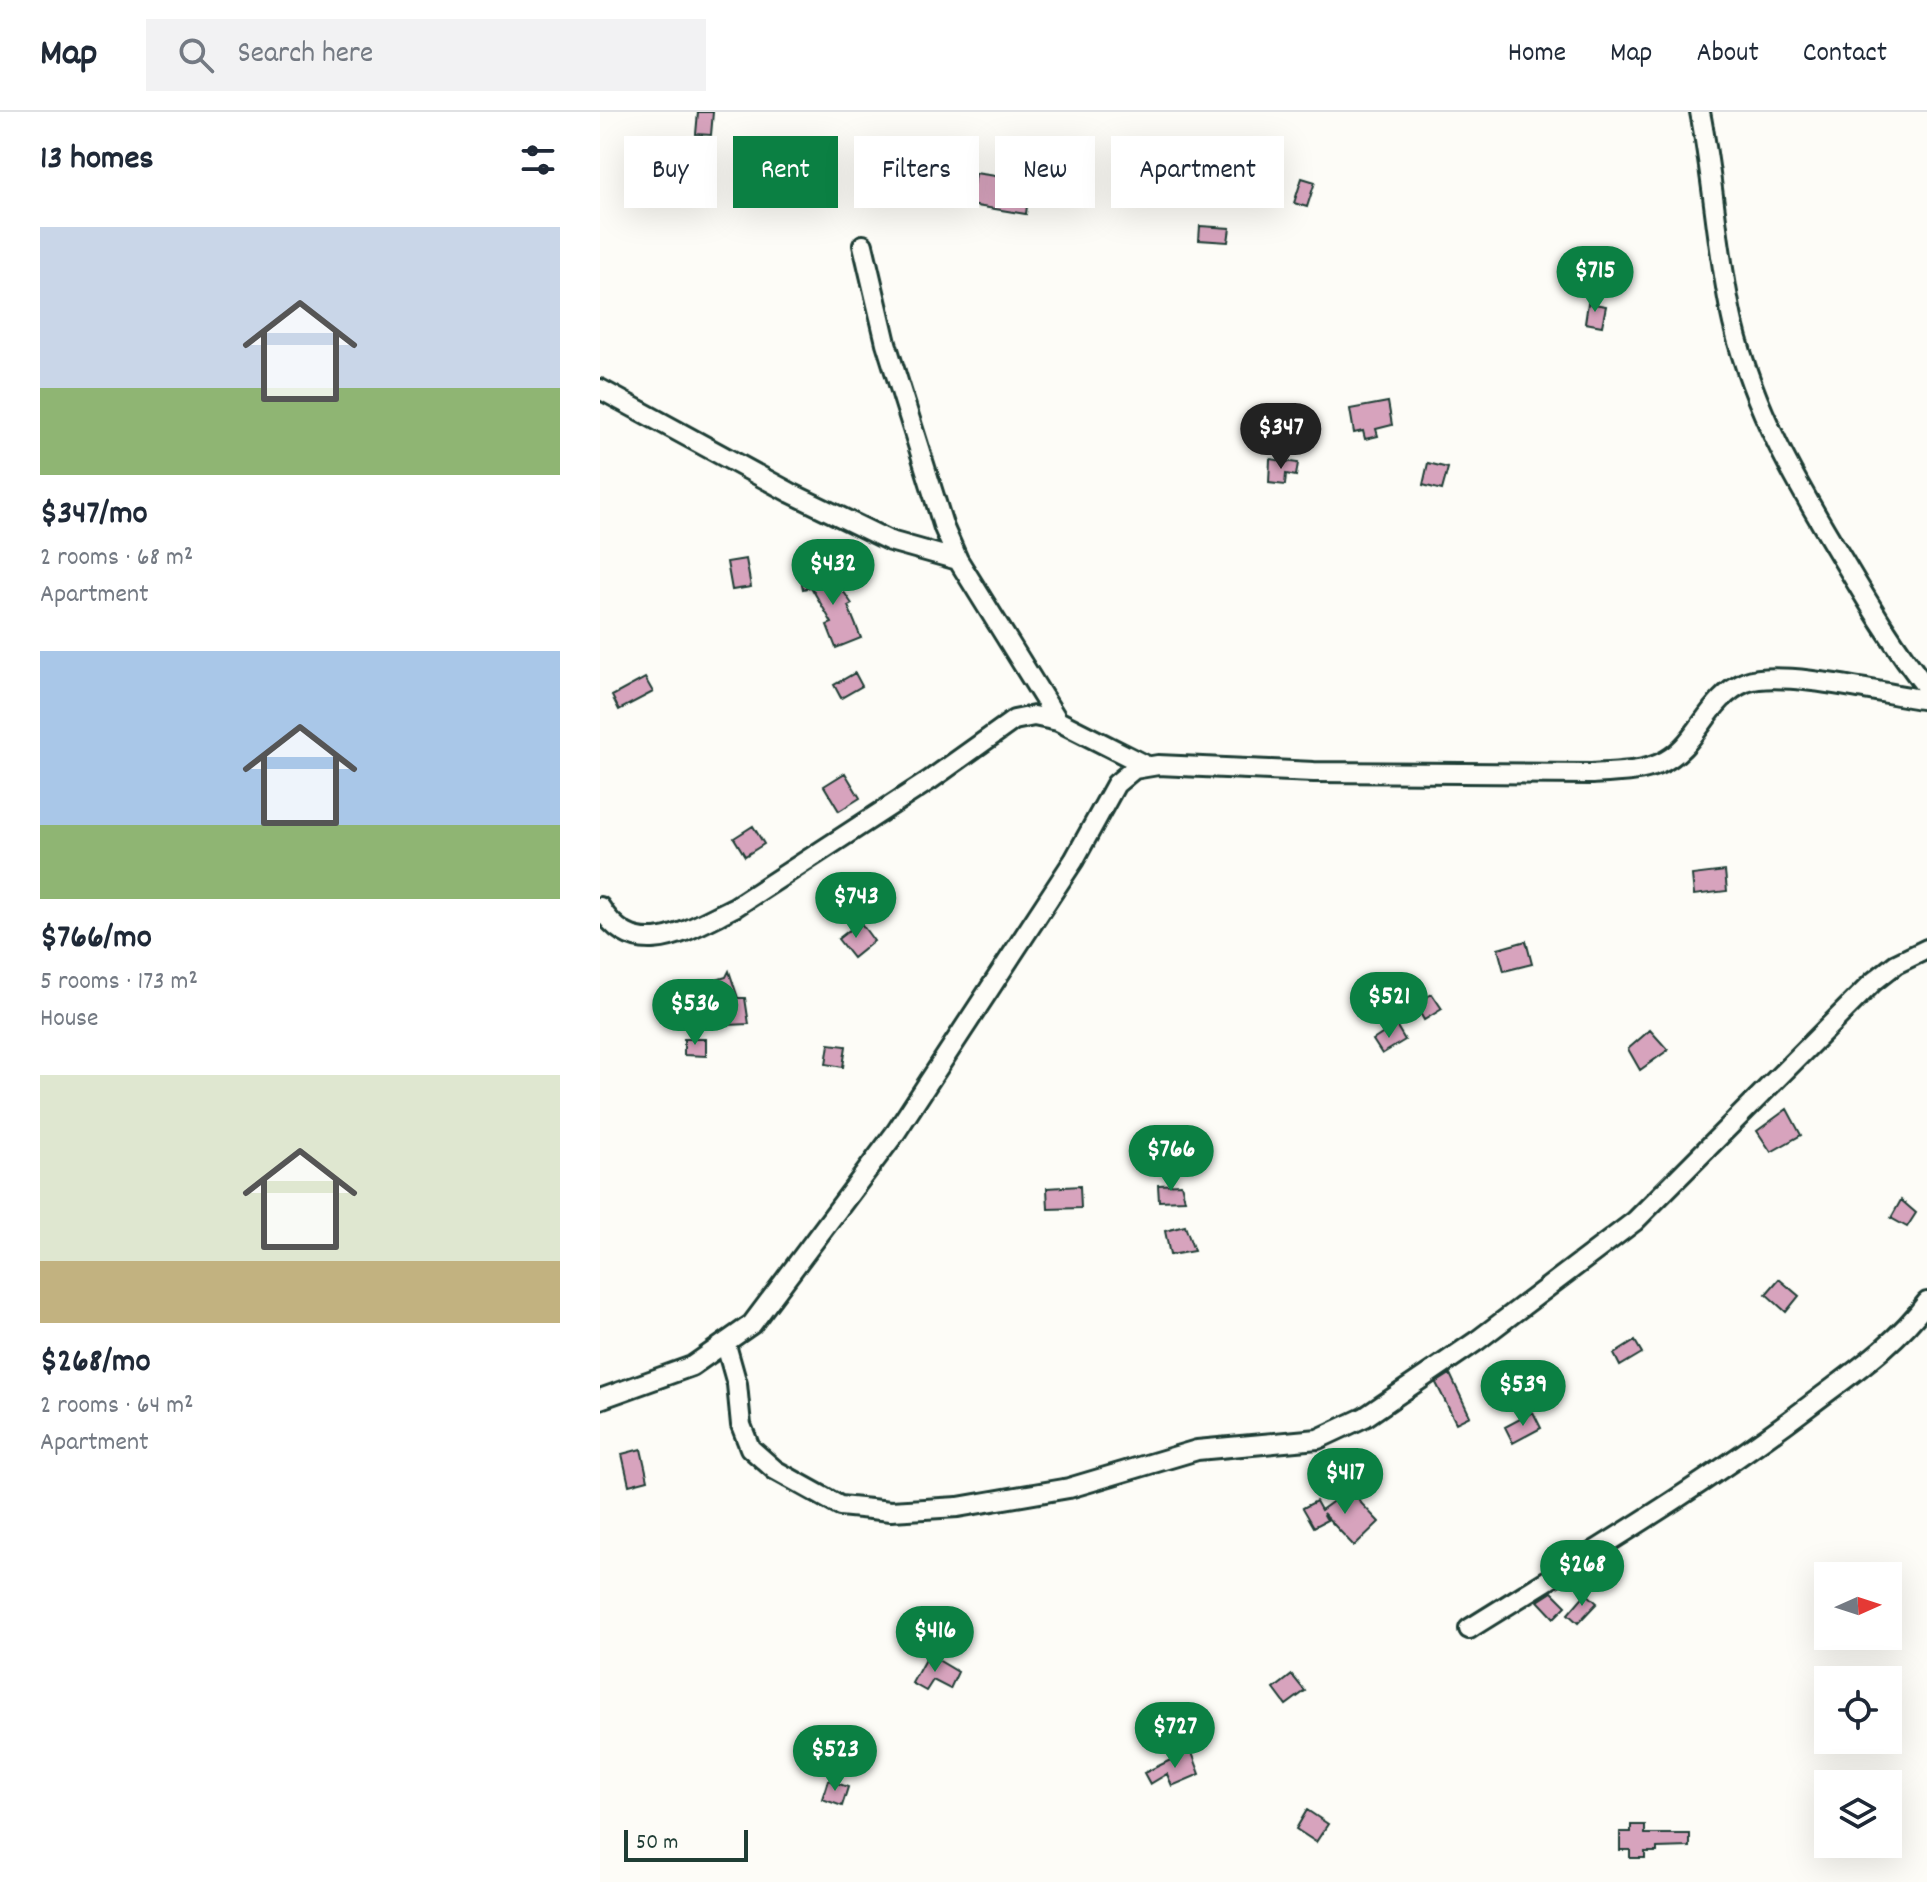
<!DOCTYPE html>
<meta charset="utf-8">
<style>
:root{--surface:#fff;--page:#f2f2f3;--text:#1f2937;--muted:#747a83;--line:#e0e1e3;--accent:#0b8043}
body{margin:0;font-family:Dekko,sans-serif;background:var(--page);color:var(--text);height:100vh;display:flex;flex-direction:column;font-size:30px;white-space:nowrap}
*{box-sizing:border-box;margin:0}
p{font-size:26px;color:var(--muted)}
.icon{flex:none;width:44px;height:44px;fill:none;stroke:currentColor;stroke-width:2;stroke-linecap:round;stroke-linejoin:round}
.map{position:relative;flex:1;overflow:hidden}
.sheet{display:flex;flex-direction:column;background:var(--surface);width:600px}
.sheet>*{flex:none}
.banner{position:absolute;left:24px;top:24px;width:760px;height:72px;display:flex;gap:16px}
.needle{width:52px;rotate:87deg}
.tools{position:absolute;left:1214px;top:1450px;display:grid;gap:16px}
.tools a{display:grid;place-items:center;width:88px;height:88px;border-radius:0px;background:var(--surface);box-shadow:0 8px 32px #0002;font-size:40px}
.scale{position:absolute;left:24px;bottom:20px;width:124px;box-sizing:border-box;padding-left:8px;border:4px solid #1f3d34;border-top:0;font-size:22px;line-height:28px;white-space:nowrap;color:#1f3d34;-webkit-text-stroke:6px #fdfcf7;paint-order:stroke}
.price{position:absolute;translate:-50% -68px;padding:0 18px;border-radius:28px;background:var(--accent);color:#fff;font-size:26px;line-height:52px;filter:drop-shadow(0 2px 4px #0008)}
.price::after{content:'';position:absolute;left:50%;top:48px;width:24px;height:18px;margin-left:-12px;background:inherit;clip-path:polygon(0 0,100% 0,50% 100%)}
.price.active{background:#222;color:#fff}
ul{padding:0;list-style:none}
li{display:grid;align-content:center;gap:16px;height:424px;padding:0 40px}
li span{display:grid;place-items:center;height:248px;border-radius:0px;color:#555}
li>.icon{margin-inline-start:auto}
span .icon{width:144px;height:144px;fill:#fffc;stroke-width:1}
li b{font-size:34px}
h2{display:flex;justify-content:space-between;align-items:center;height:96px;padding:0 40px;font-size:34px}
.chip{padding:0 28px;border-radius:0px;background:var(--surface);box-shadow:0 8px 32px #0002;font-size:28px;line-height:72px}
.chip.active{background:var(--accent);color:#fff}
header{display:flex;align-items:center;gap:48px;box-sizing:border-box;height:112px;padding:0 40px;background:var(--surface);border-bottom:2px solid var(--line)}
header strong{font-size:38px}
nav{display:flex;gap:44px;margin-inline-start:auto;font-size:28px}
.search{width:560px;height:72px;background:var(--page);display:flex;align-items:center;gap:20px;box-sizing:border-box;padding:0 28px;border-radius:0px;color:var(--muted);font-size:30px}
main{display:flex;flex:1;min-height:0}
.map>svg:first-child{display:block}
.building{fill:#d7a3bd;stroke:#1f3d34;stroke-width:2}
.lines{fill:none;stroke-linecap:round;stroke-linejoin:round}
.street-casing{stroke:#1f3d34;stroke-width:24}
.street{stroke:#fdfcf7;stroke-width:18}
</style>
<header>
<strong>Map</strong>
<div class="search"><svg class="icon" aria-label="search" viewBox="0 0 24 24"><circle cx="10" cy="10" r="6"/><path d="M15 15l6 6"/></svg>Search here</div>
<nav><a>Home</a><a>Map</a><a>About</a><a>Contact</a></nav>
</header>
<main>
<section class="sheet">
<h2>13 homes<svg class="icon" aria-label="filters" viewBox="0 0 24 24"><path d="M4 7h16M4 17h16"/><circle cx="9" cy="7" r="2"/><circle cx="15" cy="17" r="2"/></svg></h2>
<ul>
<li><span style="background:linear-gradient(#c9d6e8 65%,#8fb573 0)"><svg class="icon" aria-label="home" viewBox="0 0 24 24"><path d="M3 11l9-7 9 7M6 9v11h12V9"/></svg></span><div><b>$347/mo</b><p>2 rooms · 68 m²</p><p>Apartment</p></div></li>
<li><span style="background:linear-gradient(#a9c7e8 70%,#8fb573 0)"><svg class="icon" aria-label="home" viewBox="0 0 24 24"><path d="M3 11l9-7 9 7M6 9v11h12V9"/></svg></span><div><b>$766/mo</b><p>5 rooms · 173 m²</p><p>House</p></div></li>
<li><span style="background:linear-gradient(#dfe7d0 75%,#c2b280 0)"><svg class="icon" aria-label="home" viewBox="0 0 24 24"><path d="M3 11l9-7 9 7M6 9v11h12V9"/></svg></span><div><b>$268/mo</b><p>2 rooms · 64 m²</p><p>Apartment</p></div></li>
</ul>
</section>
<div class="map">
<svg width="1327" height="1770" viewBox="0 0 1327 1770">
<rect width="100%" height="100%" fill="#fdfcf7"/>
<filter id="ink" filterUnits="userSpaceOnUse"><feTurbulence type="fractalNoise" baseFrequency=".0125" numOctaves="2"/><feDisplacementMap in="SourceGraphic" scale="16" xChannelSelector="R" yChannelSelector="G"/><feConvolveMatrix kernelMatrix="1 2 1 2 8 2 1 2 1" color-interpolation-filters="sRGB"/></filter>
<g filter="url(#ink)">
<!-- building -->
<path class="building" d="M98 0H113L111 23 96 22Z
M375 61 430 69 426 102 370 93Z
M702 66 715 70 707 95 694 91Z
M600 114 630 116 628 130 599 128Z
M988 191 1006 194 1002 214 985 211Z
M788 290 792 313 776 317 778 324 765 327 763 319 754 321 750 297Z
M670 347 698 351 696 364 686 362 685 373 669 371Z
M828 351 848 356 842 378 823 373Z
M146 447 151 475 132 478 127 450Z
M228 456 236 485 244 480 252 492 248 494 261 526 236 536 227 513 232 511 211 475 203 477 200 463Z
M255 561 262 574 241 586 234 573Z
M45 566 53 580 19 598 12 584Z
M245 661 260 686 239 699 224 674Z
M153 714 164 732 145 744 134 726Z
M1125 759 1127 779 1094 783 1092 763Z
M260 810 274 829 253 846 238 827Z
M926 829 932 852 904 859 898 837Z
M129 859 138 886H145L149 912 128 913 126 883 119 885 113 869 126 865Z
M832 882 842 897 824 908 815 892Z
M796 913 805 928 782 942 773 928Z
M1050 918 1068 938 1040 958 1028 937Z
M84 927H106V944L84 943Z
M229 932 246 934 243 955 226 952Z
M1187 997 1201 1023 1171 1040 1157 1019Z
M581 1072 585 1088 559 1089 558 1073Z
M480 1074 481 1096 448 1097 447 1076Z
M1301 1088 1316 1101 1307 1115 1291 1106Z
M585 1114 594 1139 570 1143 565 1119Z
M1179 1167 1199 1184 1186 1200 1166 1182Z
M1035 1229 1042 1241 1020 1254 1014 1242Z
M850 1262 870 1304 856 1311 836 1271Z
M933 1300 941 1316 913 1331 905 1315Z
M41 1337 48 1368 29 1373 22 1342Z
M753 1375 760 1390 779 1410 754 1434 723 1401 727 1408 714 1415 703 1396 716 1389 721 1398Z
M952 1480 966 1494 954 1506 938 1489Z
M986 1481 997 1491 978 1511 968 1502Z
M328 1542 358 1560 350 1577 333 1568 326 1579 312 1571Z
M692 1563 705 1579 686 1593 674 1577Z
M223 1618 239 1626 230 1645 214 1637Z
M591 1638 600 1662 572 1674 567 1662 550 1672 544 1661Z
M228 1668 248 1675 242 1694 222 1687Z
M707 1698 728 1712 716 1730 696 1717Z
M1031 1713H1045V1722H1090V1735L1057 1736V1740H1045V1746H1030V1738H1020V1720H1031Z"/>
<g class="lines">
<!-- street casing -->
<g class="street-casing">
<path id="street" d="M1100 0C1114 70 1117 141 1133 211 1154 299 1197 372 1243 448 1269 492 1295 536 1327 576
M263 133 286 231 344 416 358 448 458 609
M0 277 191 381 290 429 358 448
M0 795C36 854 87 818 135 795L330 668 414 608 434 604 458 609 545 653
M126 1233 137 1272 141 1313 150 1336 175 1358 240 1394 291 1399 358 1395 469 1376 597 1338 718 1327 765 1305 878 1228 1035 1109 1273 870 1296 852 1327 837
M0 1287 92 1254 152 1212 296 1020 474 748 516 672 534 657 558 653 714 660 992 662C1014 660 1038 661 1059 652 1098 636 1106 586 1146 570 1181 557 1286 582 1327 588
M869 1517C984 1445 1101 1376 1209 1294 1252 1261 1295 1233 1327 1190"/>
</g>
<!-- street -->
<use href="#street" class="street"/>
</g>
</g>
</svg>
<div class="tools">
<a><svg class="needle" viewBox="-14 -14 28 28"><path d="M0-13l5 13h-10z" fill="#e53935"/><path d="M0 13l5-13h-10z" fill="#747a83"/></svg></a>
<a><svg class="icon" aria-label="locate" viewBox="0 0 24 24"><circle cx="12" cy="12" r="6"/><path d="M12 2v4M12 18v4M2 12h4M18 12h4"/></svg></a>
<a><svg class="icon" aria-label="layers" viewBox="0 0 24 24"><path d="M12 4l9 5-9 5-9-5zM3 14l9 5 9-5"/></svg></a>
</div>
<div class="scale">50 m</div>
<b class="price" style="left:995px;top:202px">$715</b>
<b class="price active" style="left:681px;top:359px">$347</b>
<b class="price" style="left:233px;top:495px">$432</b>
<b class="price" style="left:256px;top:828px">$743</b>
<b class="price" style="left:789px;top:928px">$521</b>
<b class="price" style="left:95px;top:935px">$536</b>
<b class="price" style="left:571px;top:1081px">$766</b>
<b class="price" style="left:923px;top:1316px">$539</b>
<b class="price" style="left:745px;top:1404px">$417</b>
<b class="price" style="left:982px;top:1496px">$268</b>
<b class="price" style="left:335px;top:1562px">$416</b>
<b class="price" style="left:575px;top:1658px">$727</b>
<b class="price" style="left:235px;top:1681px">$523</b>
<div class="banner">
<a class="chip">Buy</a>
<a class="chip active">Rent</a>
<a class="chip">Filters</a>
<a class="chip">New</a>
<a class="chip">Apartment</a>
</div>
</div>
</main>
